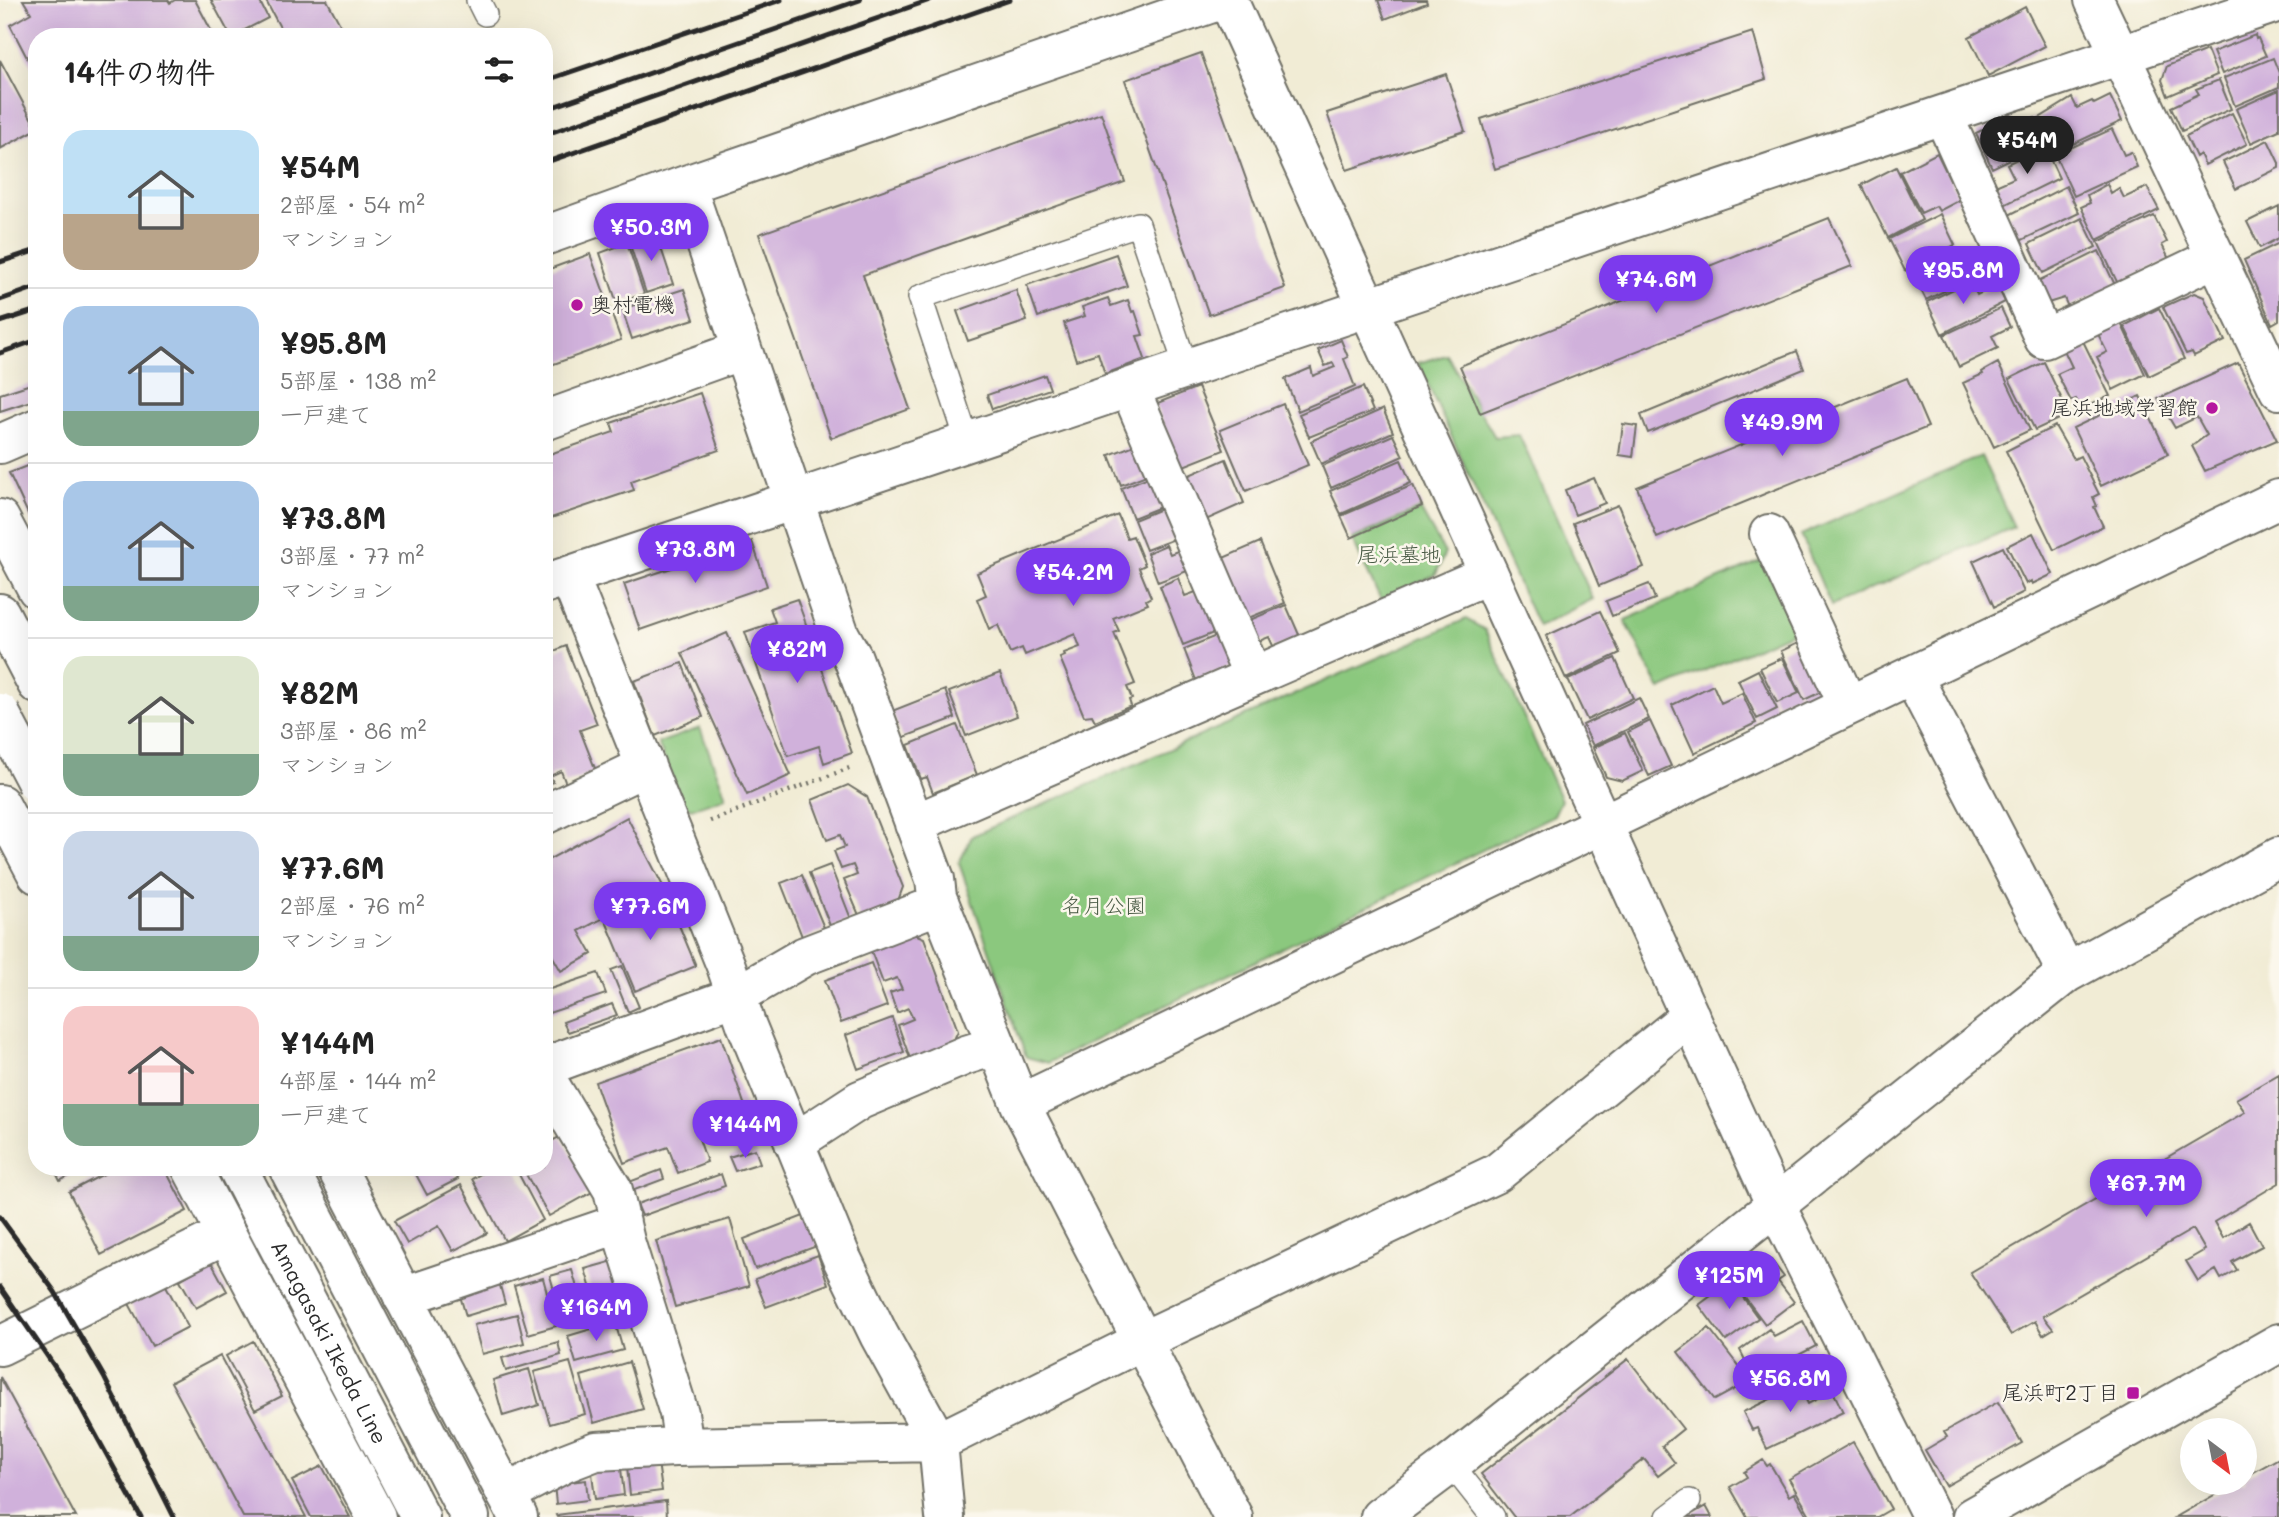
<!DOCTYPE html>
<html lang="ja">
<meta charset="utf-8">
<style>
:root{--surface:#fff;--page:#f2f2f2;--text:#222;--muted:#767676;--line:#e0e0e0;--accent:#7c3aed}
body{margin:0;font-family:Mali,"Klee One",sans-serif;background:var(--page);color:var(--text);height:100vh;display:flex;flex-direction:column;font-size:26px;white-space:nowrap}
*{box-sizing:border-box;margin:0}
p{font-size:23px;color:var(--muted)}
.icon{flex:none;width:38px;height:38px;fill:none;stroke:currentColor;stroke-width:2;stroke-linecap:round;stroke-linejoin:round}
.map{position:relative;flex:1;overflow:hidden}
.drawer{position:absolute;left:28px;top:28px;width:525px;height:1148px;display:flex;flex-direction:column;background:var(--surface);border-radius:28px;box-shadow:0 7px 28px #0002}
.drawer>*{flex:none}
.needle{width:46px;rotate:148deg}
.fabs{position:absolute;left:2180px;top:1418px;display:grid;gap:14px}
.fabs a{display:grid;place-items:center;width:77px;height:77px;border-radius:50%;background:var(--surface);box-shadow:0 7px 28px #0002;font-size:35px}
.price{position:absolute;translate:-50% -60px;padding:0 16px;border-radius:24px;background:var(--accent);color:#fff;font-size:23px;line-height:46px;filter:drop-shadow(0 2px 4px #0008)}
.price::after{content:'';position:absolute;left:50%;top:42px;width:21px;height:16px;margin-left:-10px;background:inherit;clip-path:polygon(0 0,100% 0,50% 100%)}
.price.current{background:#222;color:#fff}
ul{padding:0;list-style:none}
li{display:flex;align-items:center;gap:21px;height:175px;padding:0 35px}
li+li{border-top:2px solid var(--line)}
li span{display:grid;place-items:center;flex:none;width:196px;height:140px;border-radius:21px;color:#555}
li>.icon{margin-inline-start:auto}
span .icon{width:84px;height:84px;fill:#fffc;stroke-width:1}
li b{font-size:30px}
h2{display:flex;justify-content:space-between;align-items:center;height:84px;padding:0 35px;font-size:30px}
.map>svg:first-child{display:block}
.green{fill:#8bc87e;stroke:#5b7a54;stroke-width:2}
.building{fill:#d0b1db}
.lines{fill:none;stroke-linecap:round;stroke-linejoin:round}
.lane-casing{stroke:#706f66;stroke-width:26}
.street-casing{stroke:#706f66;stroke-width:42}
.secondary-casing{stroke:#706f66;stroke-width:42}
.primary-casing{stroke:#706f66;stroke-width:42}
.path{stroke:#706f66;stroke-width:4.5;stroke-dasharray:2 5;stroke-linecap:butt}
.lane{stroke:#fff;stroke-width:23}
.street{stroke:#fff;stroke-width:38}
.secondary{stroke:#fff;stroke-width:38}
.primary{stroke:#fff;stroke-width:38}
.rail{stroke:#2b2b2b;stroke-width:5}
.primary-bridge-casing{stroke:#706f66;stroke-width:42;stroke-linecap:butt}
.primary-bridge{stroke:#fff;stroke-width:38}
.poi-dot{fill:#b5179e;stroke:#fbf7ec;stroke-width:2.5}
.labels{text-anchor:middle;stroke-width:5;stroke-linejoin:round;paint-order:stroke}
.poi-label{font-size:21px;fill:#2b2b2b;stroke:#fbf7ec;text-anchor:end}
.park-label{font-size:21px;fill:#485a44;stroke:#fbf7ec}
.street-label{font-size:21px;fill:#2b2b2b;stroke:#fbf7ec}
</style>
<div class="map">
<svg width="2279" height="1517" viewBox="0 0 2279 1517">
<rect width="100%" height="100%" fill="#fbf7ec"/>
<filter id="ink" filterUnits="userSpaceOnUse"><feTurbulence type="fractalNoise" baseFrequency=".0143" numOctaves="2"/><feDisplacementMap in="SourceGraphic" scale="14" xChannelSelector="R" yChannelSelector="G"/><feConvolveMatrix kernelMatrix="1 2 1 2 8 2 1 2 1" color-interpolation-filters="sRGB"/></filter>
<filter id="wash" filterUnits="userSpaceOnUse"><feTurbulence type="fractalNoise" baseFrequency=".00686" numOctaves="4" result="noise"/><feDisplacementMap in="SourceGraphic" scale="28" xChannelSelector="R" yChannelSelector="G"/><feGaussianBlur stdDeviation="1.57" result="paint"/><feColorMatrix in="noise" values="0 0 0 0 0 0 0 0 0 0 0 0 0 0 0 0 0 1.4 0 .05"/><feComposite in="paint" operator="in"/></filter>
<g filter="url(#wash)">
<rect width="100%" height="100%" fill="#f1ecd5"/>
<!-- green -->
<path class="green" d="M1447 355 1495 437 1519 435 1593 599 1538 627 1418 363Z
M1981 456 2014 527 1831 606 1801 535Z
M1420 509 1445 553 1436 574 1381 601 1352 539Z
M1763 560 1795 631 1660 690 1625 620Z
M1466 619 1485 630 1561 800 1554 815 1048 1063 1026 1057 959 863 972 836Z
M700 728 726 797 691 809 682 803 658 743Z"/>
<g id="blocks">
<!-- building -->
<path class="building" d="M23 0H168L170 3 175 0H195L212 32 204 37H37V77L10 25 31 13Z
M211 0H259L268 18 231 37Z
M268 0H327L342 28 325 37H285L266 1Z
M1378 0H1426L1427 3 1385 19Z
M2025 7 2045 46 1988 76 1969 37Z
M1753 32 1766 79 1495 169 1481 119Z
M2255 35 2256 39 2258 38 2266 56 2222 74 2213 52Z
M2207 50 2217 75 2168 96 2162 80 2167 66Z
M1201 53 1285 288 1209 315 1125 80Z
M2273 58 2279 73V87L2235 106 2224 78Z
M0 60 37 129 0 149Z
M1446 74 1465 131 1347 170 1327 113Z
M2219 80 2231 109 2182 131 2171 107 2199 94 2196 89Z
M2279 90V130L2251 143 2236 109Z
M2110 96 2122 121 2054 153 2038 119 2072 98 2077 108 2092 101 2094 104Z
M1101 113 1125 182 863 275 910 409 831 438 759 234Z
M2232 113 2247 144 2205 165 2200 154 2196 157 2186 136Z
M2009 117 2014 128 2035 118 2046 142 1992 168 1976 133Z
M2112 129 2124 155 2131 152 2137 167 2074 196 2055 155Z
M2268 140 2279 163V168L2236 189 2223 162Z
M2044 146 2059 178 2002 206 1993 187 2014 178 2007 164Z
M1937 153 1960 200 1939 211 1936 206 1921 213 1900 172Z
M1896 167 1922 220 1888 238 1861 185Z
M2107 184 2111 193 2119 188 2124 198 2147 187 2159 210 2097 240 2081 207 2090 203 2087 195Z
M2066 186 2079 213 2018 242 2005 217Z
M2279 206V238L2260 248 2247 222Z
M1940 214 1955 245 1905 271 1889 239Z
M2154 216 2167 242 2162 245 2169 259 2118 284 2098 242Z
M1829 218 1852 266 1480 413 1460 366Z
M2082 218 2096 247 2043 273 2029 244Z
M656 233 673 284 646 293 629 242Z
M627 243 644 294 617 303 600 253Z
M2279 243V320L2272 324 2244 260Z
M1953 249 1959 261 1982 250 1991 268 1926 300 1911 270Z
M2099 251 2115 285 2068 307 2064 298 2048 303 2038 281Z
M590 254 621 340 551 365 544 348V271Z
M1116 254 1127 286 1038 317 1027 285Z
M1970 281 1977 295 1997 285 2005 302 1942 334 1927 302Z
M684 289 694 319 632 339 622 309Z
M1016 290 1027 321 968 341 957 311Z
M2194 293 2204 297 2225 341 2194 356 2192 352 2186 354 2163 307Z
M1108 298 1111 306 1128 300 1132 312 1135 311 1143 335 1137 336 1145 359 1105 374 1098 353 1076 360 1064 323 1085 316 1082 307Z
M2001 308 2010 327 1992 336 1998 348 1959 367 1944 335Z
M2159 308 2184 359 2149 376 2124 326Z
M2119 319 2145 374 2113 390 2097 357 2107 352 2096 330Z
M2081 337 2110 396 2081 409 2076 399 2071 401 2057 374 2072 367 2062 346Z
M1341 340 1348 357 1344 359 1355 387 1298 411 1285 379 1311 368 1313 376 1335 367 1333 363 1325 366 1318 350Z
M1797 351 1804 369 1648 433 1641 415Z
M2044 362 2069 414 2035 430 2009 379Z
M1998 363 2030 430 1994 447 1963 383 1983 374 1982 372Z
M2238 363 2277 440 2205 471 2192 446 2207 435 2197 417 2175 428 2158 399Z
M1045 375 1050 389 992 409 987 395Z
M1907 378 1928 427 1657 538 1637 487Z
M37 382V399L0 411V394Z
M1198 387 1224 450 1181 467 1155 404Z
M1363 387 1373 411 1309 437 1299 414Z
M700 393 719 450 631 481 634 490 545 520 544 456 614 432 611 423Z
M2140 396 2168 454 2101 486 2073 428Z
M1283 404 1308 465 1246 491 1220 430Z
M1383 409 1393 432 1321 464 1311 441Z
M1623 424 1637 426 1633 457 1619 455Z
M2055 426 2074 459 2080 456 2099 494 2093 497 2097 506 2094 507 2103 526 2054 550 2006 451Z
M1393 435 1403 456 1331 488 1322 466Z
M1147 440 1159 470 1121 485 1109 455Z
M1226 459 1244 503 1206 520 1187 476Z
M1401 460 1411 483 1341 514 1330 491Z
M37 462V533L9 473Z
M1161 472 1173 502 1133 518 1121 488Z
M1594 478 1605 503 1575 515 1565 490Z
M1413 485 1422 506 1351 538 1341 516Z
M1173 504 1185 535 1146 550 1134 520Z
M1618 505 1644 567 1599 586 1573 523Z
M1118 515 1127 538 1133 536 1145 565 1139 568 1151 597 1146 600 1148 604 1113 618 1119 631 1114 633 1135 684 1127 687 1132 699 1129 700 1131 706 1095 721 1092 715 1084 716 1060 658 1065 656 1064 653 1080 647 1075 634 1025 655 1022 648 1010 653 998 625 989 629 977 599 986 595 977 573Z
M2033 533 2053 574 2032 584 2031 581 2026 584 2007 546Z
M752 541 767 586 640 630 624 584Z
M1260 542 1285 603 1246 619 1221 559Z
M1166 545 1170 554 1190 546 1198 567 1158 582 1147 553Z
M2003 547 2024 592 1994 607 1973 561Z
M1178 578 1185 596 1207 588 1224 629 1183 645 1160 586Z
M1649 584 1655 599 1612 616 1606 601Z
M797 599 852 753 824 763 819 746 788 756 745 632 775 622 770 608Z
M1286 605 1300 637 1274 648 1269 637 1254 643 1245 622Z
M1600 611 1620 653 1566 679 1546 636Z
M727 633 791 775 747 795 682 653Z
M1221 634 1237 664 1196 680 1184 649Z
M1798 643 1821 692 1804 700 1781 651Z
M566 646 597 724 580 730 596 771 566 784 561 771 550 776 553 782 544 786V655Z
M1615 658 1633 698 1587 720 1568 680Z
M1782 658 1799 693 1777 703 1760 668Z
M682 663 703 717 655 736 634 681Z
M1758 670 1777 709 1757 719 1738 680Z
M1000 673 1017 716 966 736 949 692Z
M1713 685 1721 703 1742 693 1756 723 1694 753 1672 705Z
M945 690 955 718 902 738 892 711Z
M1639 698 1649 719 1593 746 1583 725Z
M1650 721 1671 766 1649 776 1628 732Z
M957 725 977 775 933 793 927 777 921 779 908 745Z
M1625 733 1643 771 1622 781 1606 777 1593 748Z
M848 785 867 797 903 887 896 906 861 920 844 880 857 875 853 865 841 869 834 851 845 847 840 835 827 840 812 800Z
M627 817 663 886 579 931 592 954 561 971 548 948 544 950V862Z
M830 865 851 919 831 928 809 873Z
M802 875 825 930 803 939 781 883Z
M666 894 696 966 635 991 605 919Z
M905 930 924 938 958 1031 949 1050 912 1064 898 1025 913 1019 908 1008 897 1013 890 993 902 989 897 978 883 983 868 943Z
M871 963 887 1006 841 1023 825 980Z
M622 966 639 1007 628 1012 611 970Z
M598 973 606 994 549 1013 544 991Z
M612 1004 617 1015 568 1032 563 1022Z
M892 1018 904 1052 858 1069 846 1035Z
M721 1037 749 1118 698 1136 707 1162 678 1173 668 1147 624 1163 595 1082Z
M2279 1074V1183L2214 1222 2223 1238 2249 1222 2262 1246 2232 1262 2237 1270 2221 1279 2216 1270 2198 1281 2186 1261 2205 1250 2193 1229 2043 1316 2053 1329 2043 1335 2035 1321 2011 1335 1970 1272 2245 1112 2236 1099Z
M561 1136 592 1192 549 1216 522 1167H544V1145Z
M755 1149 760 1163 735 1171 729 1157Z
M53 1167H86L60 1181Z
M117 1167H164L187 1211 101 1255 69 1192Z
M412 1167H451L458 1179 427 1195Z
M493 1167H515L543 1220 505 1241 472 1179Z
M661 1170 664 1179 632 1191 629 1182Z
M721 1174 725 1186 642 1216 637 1204Z
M461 1185 487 1233 453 1251 439 1226 407 1244 394 1221Z
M806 1215 817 1246 755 1269 744 1239Z
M730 1219 749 1286 675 1307 656 1241Z
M818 1255 828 1284 766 1307 755 1279Z
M1764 1259 1771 1260 1784 1277 1778 1281 1794 1302 1765 1324 1733 1281Z
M617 1260 631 1307 599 1316 585 1269Z
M211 1262 227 1291 196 1308 180 1280Z
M572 1270 586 1319 564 1325 550 1276Z
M498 1278 505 1304 466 1316 458 1289Z
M543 1278 556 1326 528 1334 514 1286Z
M163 1280 188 1327 152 1346 127 1300Z
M1731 1281 1758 1318 1726 1341 1699 1305Z
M517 1314 524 1343 482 1354 474 1325Z
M1803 1321 1816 1346 1754 1378 1740 1350 1769 1329 1774 1336Z
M615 1322 623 1350 576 1363 568 1336Z
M1709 1328 1750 1381 1715 1400 1678 1352Z
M253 1341 282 1396 255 1410 226 1356Z
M558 1342 561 1355 506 1371 502 1358Z
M220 1356 306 1517H243L171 1382Z
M1628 1359 1683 1429 1662 1446 1675 1463 1658 1476 1644 1459 1570 1517H1514L1481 1474Z
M570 1362 585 1414 550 1424 534 1372Z
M629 1362 643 1409 594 1423 581 1376Z
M529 1369 539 1405 503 1416 493 1380Z
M0 1377 76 1517H0Z
M1796 1379 1808 1404 1833 1391 1843 1412 1767 1449 1757 1428 1752 1430 1743 1412 1779 1395 1776 1389Z
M1998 1402 2022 1443 1946 1486 1925 1450 1947 1437 1944 1432Z
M1853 1442 1891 1509 1877 1517H1811L1789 1479Z
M2279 1458V1517H2176L2237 1482H2245V1477Z
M620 1460 624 1495 595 1499 591 1464Z
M1763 1460 1767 1466 1770 1464 1789 1496 1794 1493 1808 1517H1747L1730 1487 1747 1477 1744 1472Z
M658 1462 662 1491 630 1495 627 1466Z
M322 1466 350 1517H311L292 1481Z
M586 1480 588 1500 556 1504 554 1484Z
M666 1501 667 1517H557L556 1515Z
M1706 1506 1712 1517H1687Z"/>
</g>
</g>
<g filter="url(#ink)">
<use href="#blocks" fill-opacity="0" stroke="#706f66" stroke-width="2"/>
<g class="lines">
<!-- lane casing -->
<g class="lane-casing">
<path id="lane" d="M478 0 485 14
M968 443 920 297 1138 224 1187 370
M1451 1464 1493 1517
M1668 1517 1689 1501"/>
</g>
<!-- street casing -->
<g class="street-casing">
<path id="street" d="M1228 0 1776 1206 1932 1517
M2094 0 2279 390
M1943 115 2044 339 2216 257
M686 185 840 635 853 658 935 879 937 897 1020 1104 1233 1517
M544 236 686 185 1221 0
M1130 389 1253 676
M544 421 742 350
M0 444 37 428
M1769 534 1848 705
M569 576 726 966 746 1024 842 1259 879 1335 938 1442 945 1517
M544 584 2279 2
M1912 675 2067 973
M544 815 646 766
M914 824 1489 574
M544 1067 736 996 805 956 940 904
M544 1075 613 1190 625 1241 679 1413 684 1447
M1020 1104 2279 499
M794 1143 860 1100 966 1055 995 1046
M403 1297 621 1223
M0 1346 226 1234
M506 1494 565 1463 596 1451 675 1447 938 1442 1142 1341 1497 1173 1690 1016
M1380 1517 1451 1464 2067 973 2279 857"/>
</g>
<!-- secondary casing -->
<g class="secondary-casing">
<path id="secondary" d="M1972 1517 2279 1343"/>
</g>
<!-- primary casing -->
<g class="primary-casing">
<g id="primary">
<path d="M0 519 37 589"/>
<path d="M0 613 37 684"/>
<path d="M0 804 37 874"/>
<path d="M191 1167 376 1517"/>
<path id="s1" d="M237 1167 420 1517"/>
<path d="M288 1167 470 1517"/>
<path d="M336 1167 518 1517"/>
</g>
</g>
<!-- path -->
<path class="path" d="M710 821 852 767"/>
<!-- lane -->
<use href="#lane" class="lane"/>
<!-- street -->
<use href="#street" class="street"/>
<!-- secondary -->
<use href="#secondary" class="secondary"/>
<!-- primary -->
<use href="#primary" class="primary"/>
<!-- rail -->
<path class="rail" d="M544 81 781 0
M544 110 860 0
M544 135 930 0
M544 163 1010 0
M0 262 37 250
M0 300 37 287
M0 322 37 310
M0 353 37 340
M0 1217 55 1292 104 1377 174 1517
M0 1287 74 1395 141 1517"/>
<!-- primary-bridge casing -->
<g class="primary-bridge-casing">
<path id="primary-bridge" d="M0 713 37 783"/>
</g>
<!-- primary-bridge -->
<use href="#primary-bridge" class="primary-bridge"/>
</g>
</g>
<!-- markers -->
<g class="poi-dot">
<circle cx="577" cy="305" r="7"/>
<circle cx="2212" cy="408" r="7"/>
<rect x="2126" y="1386" width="14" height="14" rx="3.5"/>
</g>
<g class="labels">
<!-- poi labels -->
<g class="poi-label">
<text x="591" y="312" text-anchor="start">奥村電機</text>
<text x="2198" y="415">尾浜地域学習館</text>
<text x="2119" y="1400">尾浜町2丁目</text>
</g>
<!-- park labels -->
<g class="park-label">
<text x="1399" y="562">尾浜墓地</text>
<text x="1104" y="913">名月公園</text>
</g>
<!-- street labels -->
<g class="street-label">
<text dy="7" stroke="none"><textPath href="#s1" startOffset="198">Amagasaki Ikeda Line</textPath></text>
</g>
</g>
</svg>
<div class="fabs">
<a><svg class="needle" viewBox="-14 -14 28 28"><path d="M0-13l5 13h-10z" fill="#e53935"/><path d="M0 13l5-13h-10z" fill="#767676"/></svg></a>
</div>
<b class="price current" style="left:2027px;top:176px">¥54M</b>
<b class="price" style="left:651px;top:263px">¥50.3M</b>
<b class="price" style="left:1963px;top:306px">¥95.8M</b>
<b class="price" style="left:1656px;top:315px">¥74.6M</b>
<b class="price" style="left:1782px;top:458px">¥49.9M</b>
<b class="price" style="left:695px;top:585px">¥73.8M</b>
<b class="price" style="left:1073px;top:608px">¥54.2M</b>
<b class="price" style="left:797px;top:685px">¥82M</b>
<b class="price" style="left:650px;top:942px">¥77.6M</b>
<b class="price" style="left:745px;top:1160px">¥144M</b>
<b class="price" style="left:2146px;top:1219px">¥67.7M</b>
<b class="price" style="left:1729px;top:1311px">¥125M</b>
<b class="price" style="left:596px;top:1343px">¥164M</b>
<b class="price" style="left:1790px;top:1414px">¥56.8M</b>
<section class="drawer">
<h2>14件の物件<svg class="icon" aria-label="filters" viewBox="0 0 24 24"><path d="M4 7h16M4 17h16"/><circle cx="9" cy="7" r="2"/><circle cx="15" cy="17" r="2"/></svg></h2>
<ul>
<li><span style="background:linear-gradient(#bfe0f5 60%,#b9a48a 0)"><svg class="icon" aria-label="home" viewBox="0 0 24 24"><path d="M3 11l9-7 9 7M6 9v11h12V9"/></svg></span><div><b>¥54M</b><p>2部屋 · 54 m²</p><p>マンション</p></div></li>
<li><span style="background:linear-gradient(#a9c7e8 75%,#7fa58c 0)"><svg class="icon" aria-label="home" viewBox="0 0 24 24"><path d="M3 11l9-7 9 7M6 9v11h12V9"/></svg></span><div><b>¥95.8M</b><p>5部屋 · 138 m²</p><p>一戸建て</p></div></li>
<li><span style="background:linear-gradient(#a9c7e8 75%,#7fa58c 0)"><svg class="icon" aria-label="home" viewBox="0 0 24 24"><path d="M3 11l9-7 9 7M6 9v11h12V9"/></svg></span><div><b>¥73.8M</b><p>3部屋 · 77 m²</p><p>マンション</p></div></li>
<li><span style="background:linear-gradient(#dfe7d0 70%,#7fa58c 0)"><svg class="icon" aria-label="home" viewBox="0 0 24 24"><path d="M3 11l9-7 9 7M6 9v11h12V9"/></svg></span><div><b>¥82M</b><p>3部屋 · 86 m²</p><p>マンション</p></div></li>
<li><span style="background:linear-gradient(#c9d6e8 75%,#7fa58c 0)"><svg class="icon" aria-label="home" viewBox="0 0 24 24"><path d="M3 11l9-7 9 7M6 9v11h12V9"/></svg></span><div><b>¥77.6M</b><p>2部屋 · 76 m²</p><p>マンション</p></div></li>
<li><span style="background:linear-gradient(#f6c9c9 70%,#7fa58c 0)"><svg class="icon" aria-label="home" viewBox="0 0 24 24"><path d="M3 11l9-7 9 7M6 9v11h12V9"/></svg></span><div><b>¥144M</b><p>4部屋 · 144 m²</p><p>一戸建て</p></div></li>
</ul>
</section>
</div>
